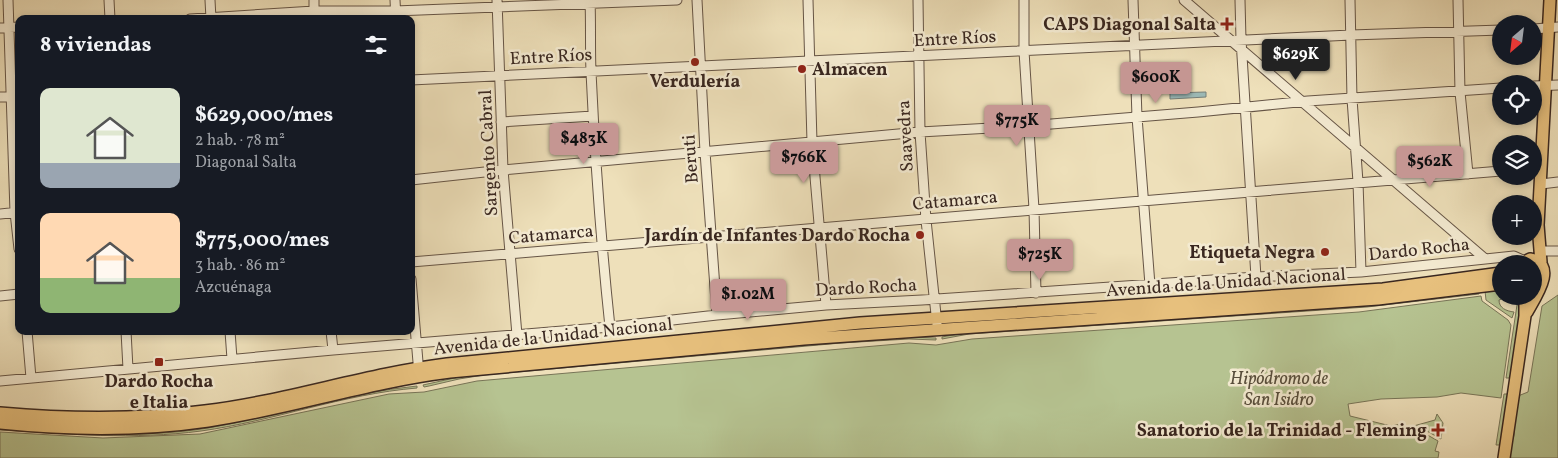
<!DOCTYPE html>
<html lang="es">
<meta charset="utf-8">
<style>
:root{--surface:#171b24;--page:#242831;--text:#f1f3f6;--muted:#9ea1a6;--accent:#c59692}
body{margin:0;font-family:Vollkorn,serif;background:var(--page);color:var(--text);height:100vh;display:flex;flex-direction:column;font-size:19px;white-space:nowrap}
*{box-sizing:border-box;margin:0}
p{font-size:16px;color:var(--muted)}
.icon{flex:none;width:28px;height:28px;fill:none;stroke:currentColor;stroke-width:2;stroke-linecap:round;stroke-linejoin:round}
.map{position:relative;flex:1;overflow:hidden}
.drawer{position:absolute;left:15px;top:15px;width:400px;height:320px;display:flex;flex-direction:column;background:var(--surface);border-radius:10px;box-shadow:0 2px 8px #0003}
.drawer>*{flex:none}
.needle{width:32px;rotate:208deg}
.buttons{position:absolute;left:1492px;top:15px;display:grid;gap:10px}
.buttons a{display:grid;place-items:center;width:50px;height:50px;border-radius:50%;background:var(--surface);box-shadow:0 2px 8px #0003;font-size:25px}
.price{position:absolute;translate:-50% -42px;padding:0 11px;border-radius:5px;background:var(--accent);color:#111;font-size:16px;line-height:32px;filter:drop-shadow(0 1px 2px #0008)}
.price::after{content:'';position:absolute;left:50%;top:30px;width:15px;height:11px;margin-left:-8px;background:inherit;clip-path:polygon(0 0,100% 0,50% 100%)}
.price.selected{background:#222;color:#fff}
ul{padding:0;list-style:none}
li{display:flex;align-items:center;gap:15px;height:125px;padding:0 25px}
li span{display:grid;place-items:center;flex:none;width:140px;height:100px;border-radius:10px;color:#555}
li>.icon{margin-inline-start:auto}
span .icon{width:60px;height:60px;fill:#fffc;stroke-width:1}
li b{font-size:21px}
h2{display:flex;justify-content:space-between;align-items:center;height:60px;padding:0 25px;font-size:21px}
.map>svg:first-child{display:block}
.green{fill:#b6c391;stroke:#787558}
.water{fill:#9cbbb8;stroke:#74807b}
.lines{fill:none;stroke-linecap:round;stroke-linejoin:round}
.minor-casing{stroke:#665546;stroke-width:11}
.major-casing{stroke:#392720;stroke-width:14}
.minor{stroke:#f4ebd2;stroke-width:9}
.major{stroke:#e7c07d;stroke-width:11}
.poi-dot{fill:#8f2418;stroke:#f4ebd2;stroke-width:2}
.labels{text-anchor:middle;stroke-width:5;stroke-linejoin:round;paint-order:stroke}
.poi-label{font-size:18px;font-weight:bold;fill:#392720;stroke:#f4ebd2;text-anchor:end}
.street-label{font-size:18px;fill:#392720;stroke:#f4ebd2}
.park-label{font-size:18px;font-style:italic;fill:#584e3c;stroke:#f4ebd2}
</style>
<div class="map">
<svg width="1558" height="458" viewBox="0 0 1558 458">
<rect width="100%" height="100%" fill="#eee0ba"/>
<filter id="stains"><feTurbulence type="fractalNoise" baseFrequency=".004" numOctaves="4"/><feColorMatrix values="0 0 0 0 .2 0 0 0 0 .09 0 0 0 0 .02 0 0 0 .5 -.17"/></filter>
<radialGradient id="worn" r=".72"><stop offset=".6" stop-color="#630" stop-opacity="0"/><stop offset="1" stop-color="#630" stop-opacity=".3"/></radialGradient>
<!-- green -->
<path class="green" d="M1491 290 1501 291V296H1510L1499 300C1499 308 1506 311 1514 312L1512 318 1486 300 1485 291Z
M1479 291V294L1367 307 969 334 942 339V337L969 332Z
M1558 295V458H1511L1509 455 1511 442C1514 439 1515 431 1514 427L1518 396 1528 392 1542 306Z
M1481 296 1482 301 1508 320 1511 325 1501 398 1461 393 1437 397 1381 399 1348 404 1350 416 1391 426 1401 424 1406 430 1417 429 1438 441 1435 451 1439 452 1438 458H0V432L103 438 200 434 389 394 424 392 477 381 909 343 936 345 972 339 1359 312Z
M1517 305H1522L1510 378H1506Z
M909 337 936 338V340L909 339 841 343 484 375 459 379 429 386 424 387 423 385 459 377 802 344Z
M417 386V388C343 394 274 421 201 431 134 440 67 434 0 430V429C69 433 139 439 208 428 278 416 346 393 417 386Z
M1504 394H1508L1500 445H1496Z
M1437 414 1443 423 1441 439 1418 426 1410 427 1435 420Z"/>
<!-- water -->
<path class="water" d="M1206 92V97L1170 99V93Z"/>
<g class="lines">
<!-- minor casing -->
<g class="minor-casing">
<path id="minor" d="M8 0 15 212 19 249
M109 0 110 19
M210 0 211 19
M314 0V19
M395 0 396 19
M497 0 503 170 517 335
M590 0C591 24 590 48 591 72 595 158 601 243 610 327
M697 0 705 152 717 315
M808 0 812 142 826 305
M918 0 920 132 926 220 937 324
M1024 0V51L1034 209 1036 293
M1133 0 1137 117 1150 285
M1184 0 1484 258
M1240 0 1241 40 1256 277
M1350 0 1352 99 1358 182 1361 272
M1458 0 1460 92 1468 174
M190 19 314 11H395L677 0
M0 28 19 27
M1534 29 1558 27
M411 80 1351 35 1501 30
M1534 86 1558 85
M0 97 19 96
M501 122 593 116
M411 180 503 170 920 132 1027 126 1198 112 1308 101 1501 88
M1541 184 1558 182
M0 214 19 212
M1541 251H1558
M411 262 1501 171
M411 279 419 374
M0 296 19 294
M27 331 31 378
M126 331 128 369
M230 331 232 359
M331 331 333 350
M0 381 333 350 610 327 717 315 826 305 922 300 1256 277 1361 272 1514 256 1525 261"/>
</g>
<!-- major casing -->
<g class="major-casing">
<path id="major" d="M1541 262 1538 225 1550 0
M1521 264 1530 259C1558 264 1536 296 1527 312
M0 413C68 419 137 420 205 411 287 401 365 374 447 364L860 323 1383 289 1501 273
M0 423C68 430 140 431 208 421 289 409 368 382 450 372L804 339 1378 299 1501 284
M1504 458 1525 316V296"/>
</g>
<!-- minor -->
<use href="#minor" class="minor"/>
<!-- major -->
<use href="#major" class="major"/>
</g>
<!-- markers -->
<g class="poi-dot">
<path d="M1224.5 16.5h5v5h5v5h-5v5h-5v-5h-5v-5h5z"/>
<circle cx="695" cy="62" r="5"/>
<circle cx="802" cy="69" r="5"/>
<circle cx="920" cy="235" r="5"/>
<circle cx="1325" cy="252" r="5"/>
<rect x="154" y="357" width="10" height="10" rx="2.5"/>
<path d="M1435.5 422.5h5v5h5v5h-5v5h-5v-5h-5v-5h5z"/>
</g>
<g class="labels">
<!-- poi labels -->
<g class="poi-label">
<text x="1216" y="30">CAPS Diagonal Salta</text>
<text x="812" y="75" text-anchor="start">Almacen</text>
<text x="695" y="87" text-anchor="middle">Verdulería</text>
<text x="910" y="241">Jardín de Infantes Dardo Rocha</text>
<text x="1315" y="258">Etiqueta Negra</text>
<text x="159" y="387" text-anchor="middle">Dardo Rocha<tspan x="159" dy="21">e Italia</tspan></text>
<text x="1427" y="436">Sanatorio de la Trinidad - Fleming</text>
</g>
<!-- street labels -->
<g class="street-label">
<text transform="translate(955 38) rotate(-3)" y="6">Entre Ríos</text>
<text transform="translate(551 56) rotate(-3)" y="6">Entre Ríos</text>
<text transform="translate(905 136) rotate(-93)" y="6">Saavedra</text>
<text transform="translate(488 153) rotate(-93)" y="6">Sargento Cabral</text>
<text transform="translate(690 159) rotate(-94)" y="6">Beruti</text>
<text transform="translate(955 200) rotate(-5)" y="6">Catamarca</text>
<text transform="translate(551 234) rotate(-5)" y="6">Catamarca</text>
<text transform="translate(1419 249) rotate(-6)" y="6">Dardo Rocha</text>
<text transform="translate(1226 282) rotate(-4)" y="6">Avenida de la Unidad Nacional</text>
<text transform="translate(866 287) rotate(-3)" y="6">Dardo Rocha</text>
<text transform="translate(553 336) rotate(-6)" y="6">Avenida de la Unidad Nacional</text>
</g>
<!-- park labels -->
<g class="park-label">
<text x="1279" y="384">Hipódromo de<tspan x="1279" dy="21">San Isidro</tspan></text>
</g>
</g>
<rect width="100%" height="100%" filter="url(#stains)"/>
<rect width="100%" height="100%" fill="url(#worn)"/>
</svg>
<div class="buttons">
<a><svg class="needle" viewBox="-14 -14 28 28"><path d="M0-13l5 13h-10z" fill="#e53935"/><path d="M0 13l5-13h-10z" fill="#9ea1a6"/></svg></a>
<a><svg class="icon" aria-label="locate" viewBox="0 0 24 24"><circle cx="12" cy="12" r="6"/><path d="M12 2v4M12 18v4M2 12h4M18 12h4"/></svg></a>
<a><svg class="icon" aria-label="layers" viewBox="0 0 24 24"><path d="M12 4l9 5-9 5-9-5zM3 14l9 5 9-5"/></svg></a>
<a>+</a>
<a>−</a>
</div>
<b class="price selected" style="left:1296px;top:81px">$629K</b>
<b class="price" style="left:1156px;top:104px">$600K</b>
<b class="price" style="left:1017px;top:147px">$775K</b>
<b class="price" style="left:584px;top:165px">$483K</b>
<b class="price" style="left:804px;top:184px">$766K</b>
<b class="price" style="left:1430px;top:188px">$562K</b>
<b class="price" style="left:1040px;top:281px">$725K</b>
<b class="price" style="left:748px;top:321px">$1.02M</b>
<section class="drawer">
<h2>8 viviendas<svg class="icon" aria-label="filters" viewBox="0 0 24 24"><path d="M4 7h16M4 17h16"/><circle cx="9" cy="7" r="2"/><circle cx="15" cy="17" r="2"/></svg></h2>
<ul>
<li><span style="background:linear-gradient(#dfe7d0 75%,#9aa5b1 0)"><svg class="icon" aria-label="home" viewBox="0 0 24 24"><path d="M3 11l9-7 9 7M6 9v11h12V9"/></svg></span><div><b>$629,000/mes</b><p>2 hab. · 78 m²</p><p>Diagonal Salta</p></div></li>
<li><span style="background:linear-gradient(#ffd9b3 65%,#8fb573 0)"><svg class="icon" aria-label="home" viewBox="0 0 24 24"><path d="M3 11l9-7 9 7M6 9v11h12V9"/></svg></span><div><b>$775,000/mes</b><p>3 hab. · 86 m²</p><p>Azcuénaga</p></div></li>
</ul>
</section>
</div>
